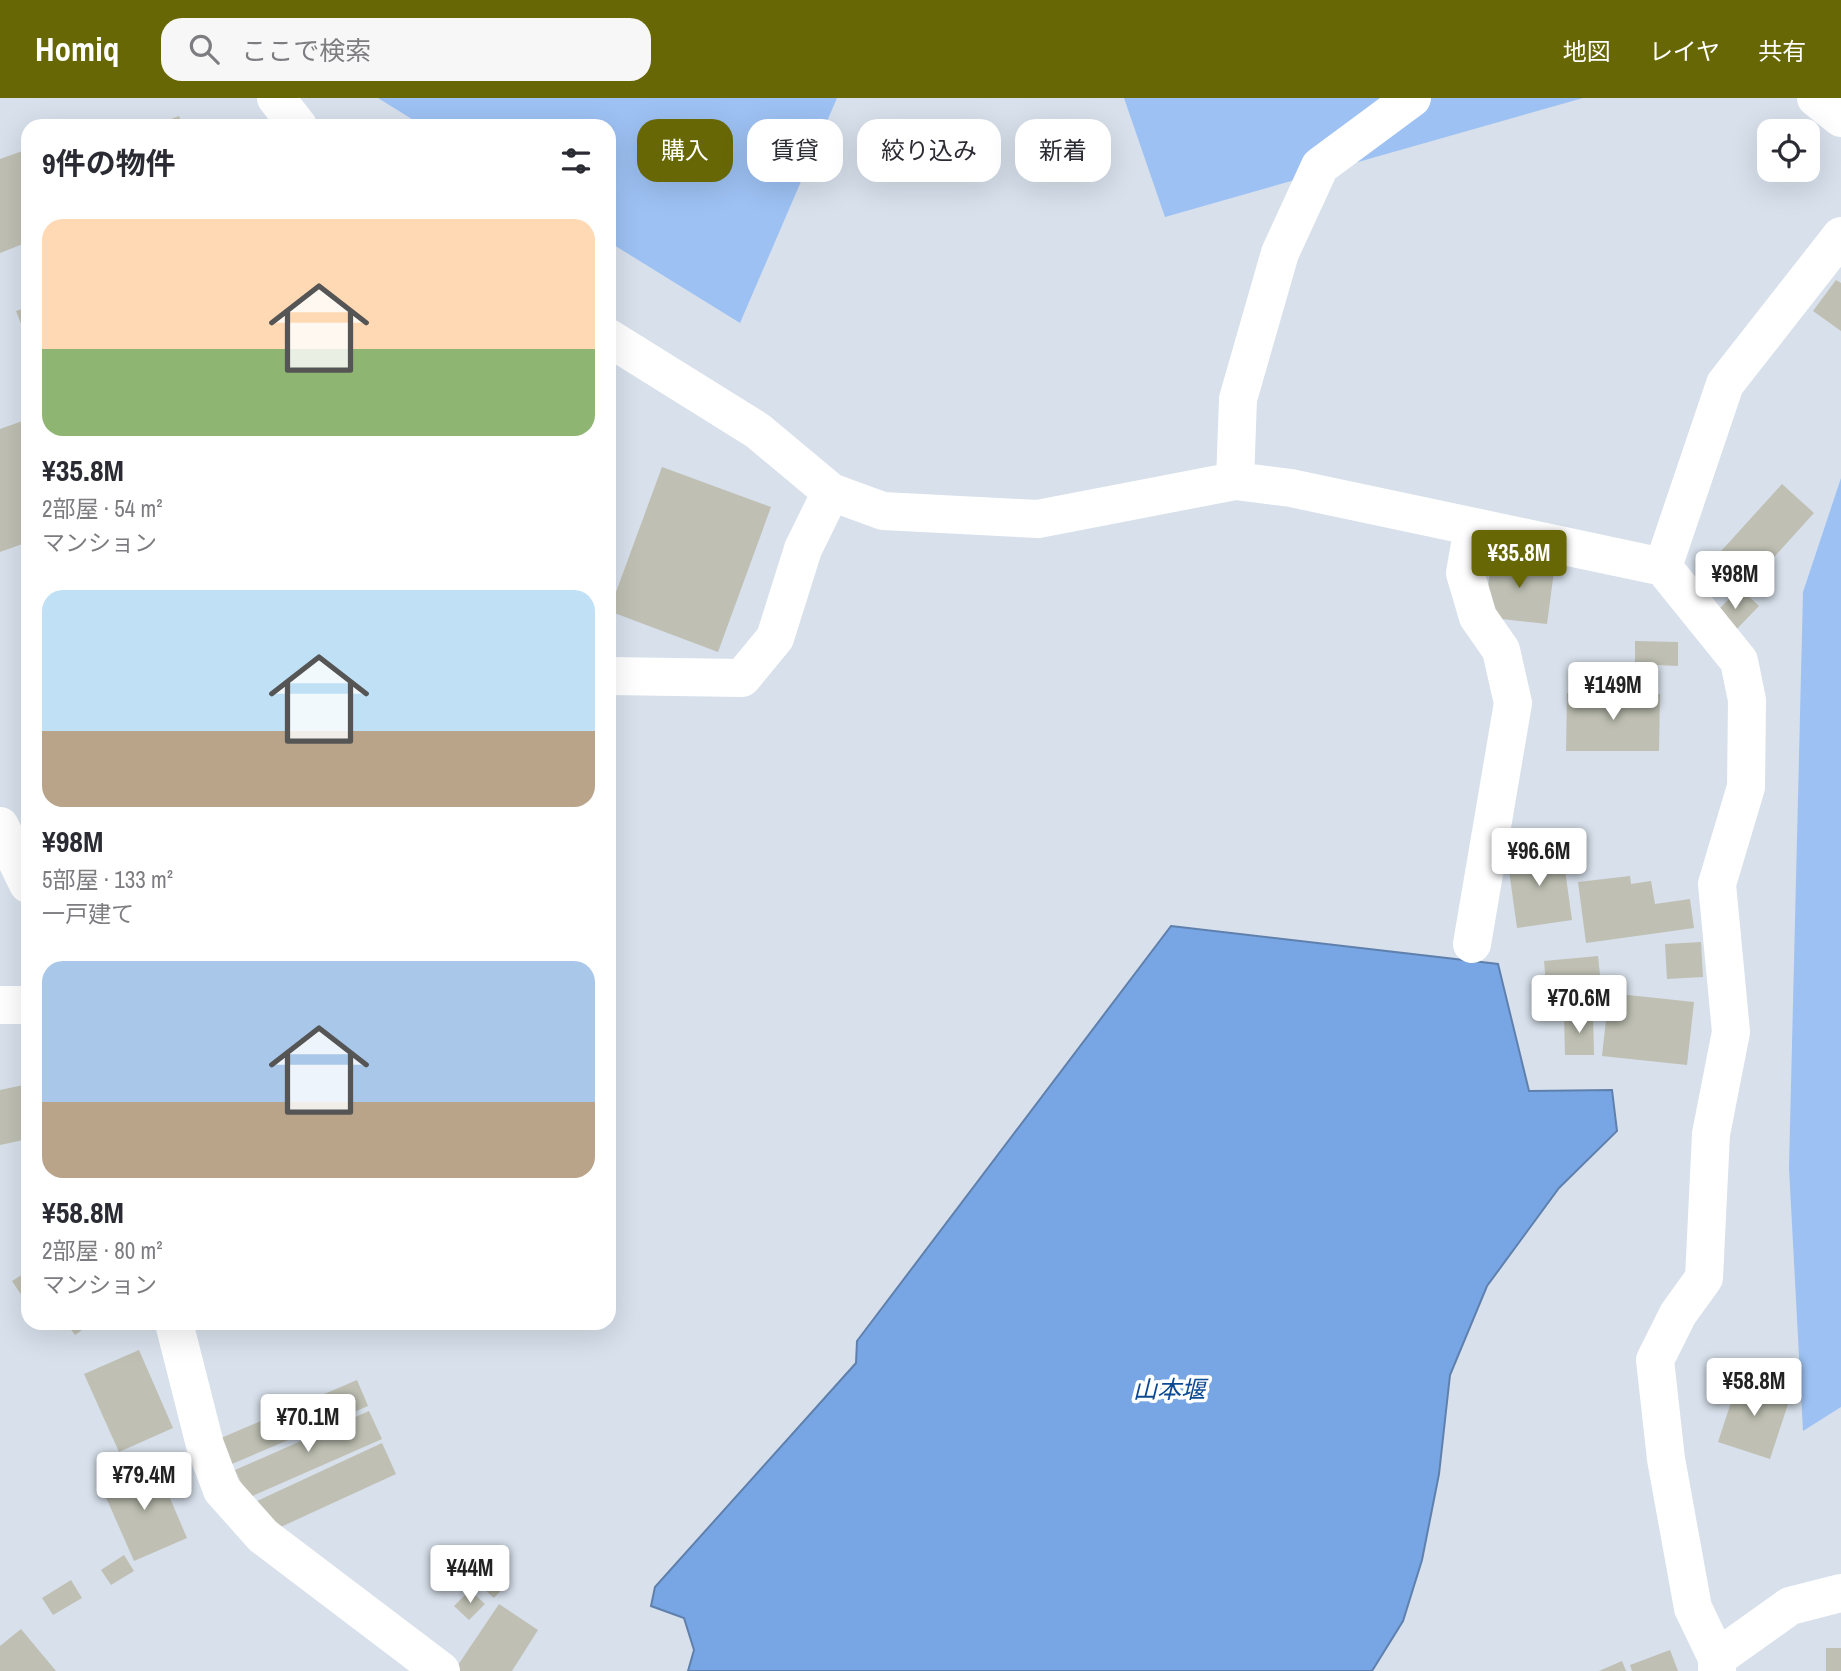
<!DOCTYPE html>
<html lang="ja">
<meta charset="utf-8">
<style>
:root{--surface:#fff;--page:#f7f7f7;--text:#2b2b33;--muted:#7c7c81;--accent:#676805}
body{margin:0;font-family:"Archivo Narrow","Noto Sans JP",sans-serif;background:var(--page);color:var(--text);height:100vh;display:flex;flex-direction:column;font-size:26px;white-space:nowrap}
*{box-sizing:border-box;margin:0}
p{font-size:23px;color:var(--muted)}
.icon{flex:none;width:38px;height:38px;fill:none;stroke:currentColor;stroke-width:2;stroke-linecap:round;stroke-linejoin:round}
.map{position:relative;flex:1;overflow:hidden}
.panel{position:absolute;left:21px;top:21px;width:595px;height:1211px;display:flex;flex-direction:column;background:var(--surface);border-radius:21px;box-shadow:0 7px 28px #0002}
.panel>*{flex:none}
.hud{position:absolute;left:637px;top:21px;width:665px;height:63px;display:flex;gap:14px}
.tools{position:absolute;left:1757px;top:21px;display:grid;gap:14px}
.tools a{display:grid;place-items:center;width:63px;height:63px;border-radius:14px;background:var(--surface);box-shadow:0 7px 28px #0002;font-size:35px}
.price{position:absolute;translate:-50% -60px;padding:0 16px;border-radius:7px;background:#fff;color:#222;font-size:23px;line-height:46px;filter:drop-shadow(0 2px 4px #0008)}
.price::after{content:'';position:absolute;left:50%;top:42px;width:21px;height:16px;margin-left:-10px;background:inherit;clip-path:polygon(0 0,100% 0,50% 100%)}
.price.on{background:var(--accent);color:#fff}
ul{padding:0;list-style:none}
li{display:grid;align-content:center;gap:14px;height:371px;padding:0 21px}
li span{display:grid;place-items:center;height:217px;border-radius:21px;color:#555}
li>.icon{margin-inline-start:auto}
span .icon{width:126px;height:126px;fill:#fffc;stroke-width:1}
li b{font-size:30px}
h2{display:flex;justify-content:space-between;align-items:center;height:84px;padding:0 21px;font-size:30px}
.pill{padding:0 24px;border-radius:21px;background:var(--surface);box-shadow:0 7px 28px #0002;font-size:24px;line-height:63px}
.pill.on{background:var(--accent);color:#fff}
header{display:flex;align-items:center;gap:42px;box-sizing:border-box;height:98px;padding:0 35px;background:var(--accent);color:#fff}
header strong{font-size:33px}
nav{display:flex;gap:38px;margin-inline-start:auto;font-size:24px}
.search{width:490px;height:63px;background:var(--page);display:flex;align-items:center;gap:18px;box-sizing:border-box;padding:0 24px;border-radius:21px;color:var(--muted);font-size:26px}
.map>svg:first-child{display:block}
.green{fill:#9dc1f3}
.water{fill:#78a6e4;stroke:#5f80ad;stroke-width:2}
.building{fill:#bfc0b3}
.lines{fill:none;stroke-linecap:round;stroke-linejoin:round}
.minor{stroke:#fff;stroke-width:38}
.labels{text-anchor:middle;stroke-width:7;stroke-linejoin:round;paint-order:stroke}
.water-label{font-size:24px;font-style:italic;fill:#0d4992;stroke:#fff}
</style>
<header>
<strong>Homiq</strong>
<div class="search"><svg class="icon" aria-label="search" viewBox="0 0 24 24"><circle cx="10" cy="10" r="6"/><path d="M15 15l6 6"/></svg>ここで検索</div>
<nav><a>地図</a><a>レイヤ</a><a>共有</a></nav>
</header>
<div class="map">
<svg width="1841" height="1573" viewBox="0 0 1841 1573">
<rect width="100%" height="100%" fill="#d7e0eb"/>
<!-- green -->
<path class="green" d="M378 0H837L740 225 609 144V28H423Z
M1124 0H1583L1165 119Z
M1841 380V1309L1803 1333 1789 1070 1803 494Z"/>
<!-- water -->
<path class="water" d="M1171 828 1498 866 1529 993 1612 992 1617 1033 1559 1090 1487 1188 1450 1277 1439 1376 1422 1462 1403 1523 1372 1573H688L694 1552 684 1520 651 1508 655 1489 856 1265 857 1243Z"/>
<!-- building -->
<path class="building" d="M179 18 183 28H153Z
M28 51V144L0 155V61Z
M1836 182 1841 185V233L1813 213Z
M28 209V244L16 213Z
M28 321V444L0 454V331Z
M662 369 771 409 718 554 609 513Z
M1782 386 1814 415 1746 490 1713 462Z
M1492 458 1555 466 1547 526 1484 519Z
M1740 490 1759 508 1731 537 1712 518Z
M1635 543 1678 544V568L1635 566Z
M1567 595 1660 596 1659 653H1566Z
M1562 750 1572 822 1517 830 1507 758Z
M1630 778 1631 786 1651 783 1655 806 1690 801 1694 830 1586 845 1578 784Z
M1701 844 1703 879 1667 881 1665 846Z
M1598 858 1603 906 1548 912 1544 863Z
M1609 895 1694 904 1687 967 1602 958Z
M1593 916 1594 957H1565L1564 917Z
M28 986V1041L0 1047V992Z
M28 1173V1207L12 1183Z
M66 1225H92L75 1237Z
M139 1252 173 1330 119 1354 84 1276Z
M1739 1280 1791 1297 1770 1361 1718 1344Z
M357 1282 368 1308 232 1366 221 1340Z
M369 1313 382 1341 248 1400 235 1372Z
M382 1345 396 1376 272 1433 257 1403Z
M155 1365 187 1440 134 1463 101 1388Z
M124 1457 134 1473 111 1487 101 1472Z
M488 1471 506 1487 494 1500 476 1484Z
M71 1482 82 1500 53 1517 42 1500Z
M470 1492 485 1506 469 1522 454 1508Z
M499 1506 538 1532 512 1573H454Z
M21 1531 56 1573H0V1548Z
M1826 1550H1841V1573H1826Z
M1670 1552 1678 1573H1632L1630 1567Z
M1622 1563 1626 1573H1599Z"/>
<g class="lines">
<!-- minor -->
<path class="minor" d="M276 0 298 28
M1816 0 1841 20
M609 240 758 333 831 394 883 413 1038 421 1235 383 1291 390 1663 469 1739 563 1747 602 1746 689 1717 786 1731 934 1711 1036 1704 1180 1678 1216 1655 1262 1666 1361 1693 1510 1717 1560V1573
M1235 383 1238 301 1280 155 1320 68 1412 0
M1663 469 1725 286 1841 138
M609 578 742 580 775 540 803 451 831 394
M0 728 28 786
M1472 846 1513 605 1501 552 1478 519 1465 475 1473 429
M0 907H28
M174 1225 205 1347 222 1392 263 1438 441 1573
M1717 1560 1790 1508 1841 1495"/>
</g>
<g class="labels">
<!-- water labels -->
<g class="water-label">
<text x="1169" y="1300">山本堰</text>
</g>
</g>
</svg>
<div class="tools">
<a><svg class="icon" aria-label="locate" viewBox="0 0 24 24"><circle cx="12" cy="12" r="6"/><path d="M12 2v4M12 18v4M2 12h4M18 12h4"/></svg></a>
</div>
<b class="price on" style="left:1519px;top:492px">¥35.8M</b>
<b class="price" style="left:1735px;top:513px">¥98M</b>
<b class="price" style="left:1613px;top:624px">¥149M</b>
<b class="price" style="left:1539px;top:790px">¥96.6M</b>
<b class="price" style="left:1579px;top:937px">¥70.6M</b>
<b class="price" style="left:1754px;top:1320px">¥58.8M</b>
<b class="price" style="left:308px;top:1356px">¥70.1M</b>
<b class="price" style="left:144px;top:1414px">¥79.4M</b>
<b class="price" style="left:470px;top:1507px">¥44M</b>
<div class="hud">
<a class="pill on">購入</a>
<a class="pill">賃貸</a>
<a class="pill">絞り込み</a>
<a class="pill">新着</a>
</div>
<section class="panel">
<h2>9件の物件<svg class="icon" aria-label="filters" viewBox="0 0 24 24"><path d="M4 7h16M4 17h16"/><circle cx="9" cy="7" r="2"/><circle cx="15" cy="17" r="2"/></svg></h2>
<ul>
<li><span style="background:linear-gradient(#ffd9b3 60%,#8fb573 0)"><svg class="icon" aria-label="home" viewBox="0 0 24 24"><path d="M3 11l9-7 9 7M6 9v11h12V9"/></svg></span><div><b>¥35.8M</b><p>2部屋 · 54 m²</p><p>マンション</p></div></li>
<li><span style="background:linear-gradient(#bfe0f5 65%,#b9a48a 0)"><svg class="icon" aria-label="home" viewBox="0 0 24 24"><path d="M3 11l9-7 9 7M6 9v11h12V9"/></svg></span><div><b>¥98M</b><p>5部屋 · 133 m²</p><p>一戸建て</p></div></li>
<li><span style="background:linear-gradient(#a9c7e8 65%,#b9a48a 0)"><svg class="icon" aria-label="home" viewBox="0 0 24 24"><path d="M3 11l9-7 9 7M6 9v11h12V9"/></svg></span><div><b>¥58.8M</b><p>2部屋 · 80 m²</p><p>マンション</p></div></li>
</ul>
</section>
</div>
